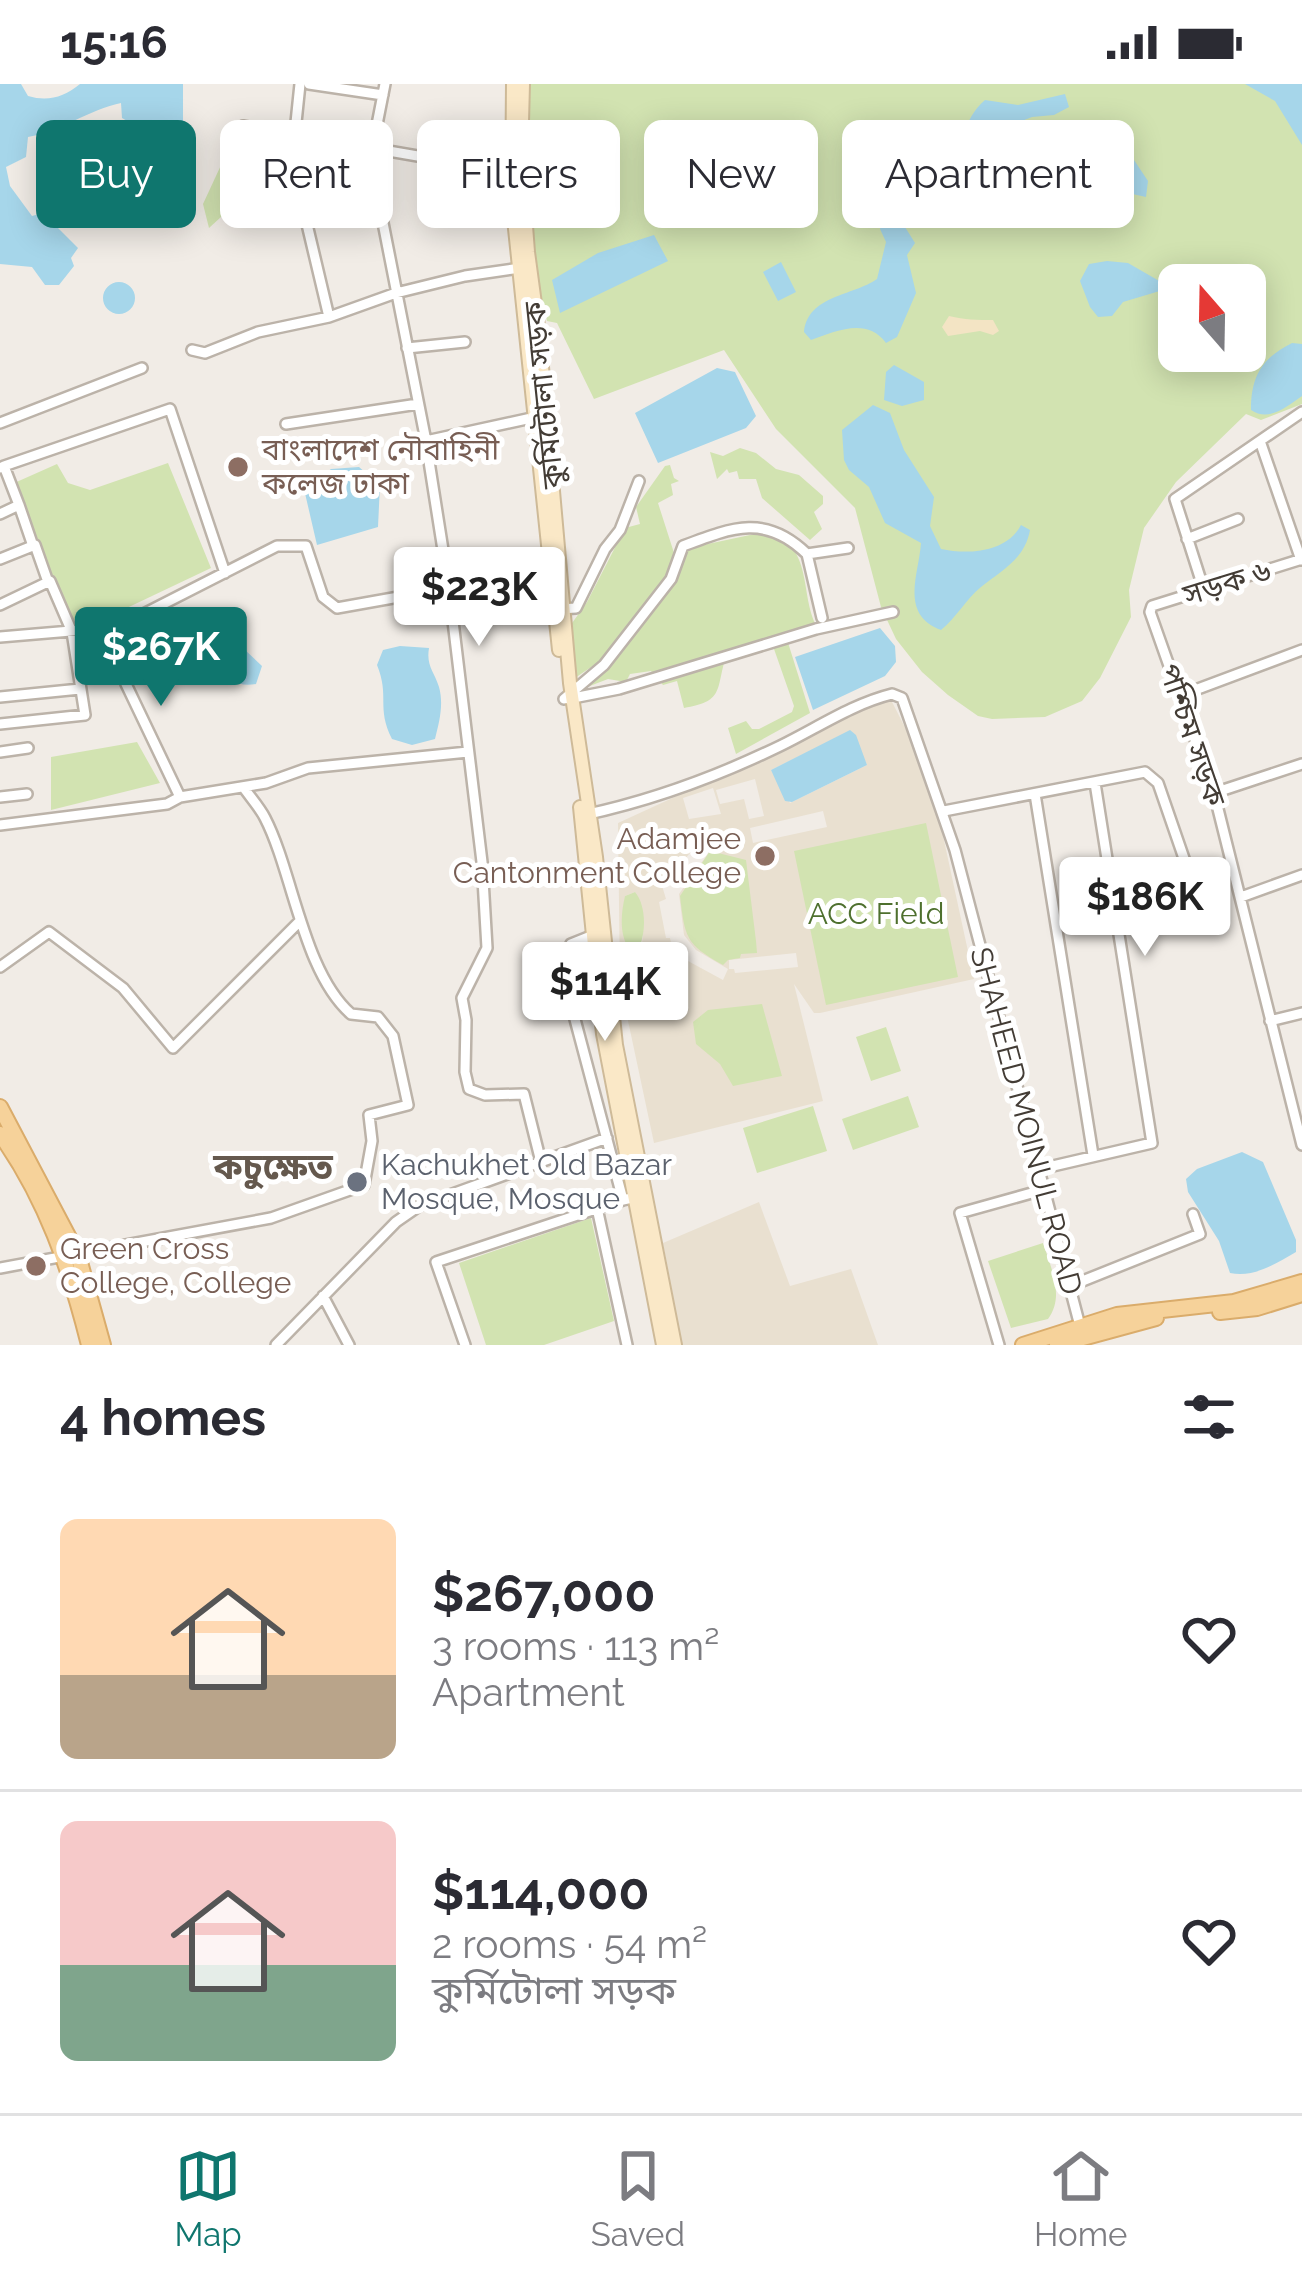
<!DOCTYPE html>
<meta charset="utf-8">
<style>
:root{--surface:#fff;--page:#f7f7f7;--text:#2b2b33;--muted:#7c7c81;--line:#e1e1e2;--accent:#0f766e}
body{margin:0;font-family:Raleway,"Noto Sans Bengali",sans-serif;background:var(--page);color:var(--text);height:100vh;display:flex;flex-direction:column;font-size:45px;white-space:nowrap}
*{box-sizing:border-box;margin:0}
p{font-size:39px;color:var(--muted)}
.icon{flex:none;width:66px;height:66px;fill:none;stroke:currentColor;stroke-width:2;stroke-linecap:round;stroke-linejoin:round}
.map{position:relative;height:1261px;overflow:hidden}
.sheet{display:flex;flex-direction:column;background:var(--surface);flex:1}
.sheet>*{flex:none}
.hud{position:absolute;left:36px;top:36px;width:1230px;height:108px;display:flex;gap:24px}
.needle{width:78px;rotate:340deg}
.tools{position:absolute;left:1158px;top:180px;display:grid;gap:24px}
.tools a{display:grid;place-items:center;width:108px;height:108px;border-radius:18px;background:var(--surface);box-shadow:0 6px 30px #0003;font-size:60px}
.price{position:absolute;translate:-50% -102px;padding:0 27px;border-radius:12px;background:#fff;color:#222;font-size:39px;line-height:78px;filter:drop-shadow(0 3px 6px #0008)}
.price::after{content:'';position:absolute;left:50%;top:72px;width:36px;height:27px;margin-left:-18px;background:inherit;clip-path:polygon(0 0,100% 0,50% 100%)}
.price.active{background:var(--accent);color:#fff}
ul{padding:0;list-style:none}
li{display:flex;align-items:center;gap:36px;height:300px;padding:0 60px}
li+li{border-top:3px solid var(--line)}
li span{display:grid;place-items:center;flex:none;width:336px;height:240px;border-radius:18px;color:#555}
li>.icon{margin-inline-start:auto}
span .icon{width:144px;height:144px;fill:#fffc;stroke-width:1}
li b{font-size:51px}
h2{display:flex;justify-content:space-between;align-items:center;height:144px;padding:0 60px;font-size:51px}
.pill{padding:0 42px;border-radius:18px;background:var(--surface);box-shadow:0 6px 30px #0003;font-size:42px;line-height:108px}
.pill.active{background:var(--accent);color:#fff}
.status{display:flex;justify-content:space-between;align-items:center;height:84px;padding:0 60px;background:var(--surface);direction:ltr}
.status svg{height:33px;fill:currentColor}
.menu{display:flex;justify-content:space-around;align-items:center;height:168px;border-top:3px solid var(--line);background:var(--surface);font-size:33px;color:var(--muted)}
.menu a{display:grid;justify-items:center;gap:6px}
.menu .active{color:var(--accent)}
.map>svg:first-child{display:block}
.education{fill:#e9e0d0;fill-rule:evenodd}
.green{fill:#d2e3b1;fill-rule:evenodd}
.sand{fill:#f3e4c4}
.water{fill:#a6d6ea}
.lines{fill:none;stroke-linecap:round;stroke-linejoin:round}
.minor-casing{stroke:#bcb3a9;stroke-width:14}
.secondary-casing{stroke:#ceba98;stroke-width:16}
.primary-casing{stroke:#daac6b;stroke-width:18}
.minor{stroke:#fff;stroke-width:9}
.secondary{stroke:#fae8c7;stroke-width:12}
.primary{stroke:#f6d29a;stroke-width:14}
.education-dot{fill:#8d6e63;stroke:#fff;stroke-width:4.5}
.worship-dot{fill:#6b7280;stroke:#fff;stroke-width:4.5}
.labels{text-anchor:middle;stroke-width:10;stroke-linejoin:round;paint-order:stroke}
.street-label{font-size:30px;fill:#433c35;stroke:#fff}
.education-label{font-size:30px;fill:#785e54;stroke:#fff;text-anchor:start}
.park-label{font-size:30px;fill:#4e702e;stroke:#fff}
.worship-label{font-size:30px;fill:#5b616d;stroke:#fff;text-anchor:start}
.quarter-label{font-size:36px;font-weight:bold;fill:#65594e;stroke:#fff}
</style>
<div class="status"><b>15:16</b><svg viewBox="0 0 49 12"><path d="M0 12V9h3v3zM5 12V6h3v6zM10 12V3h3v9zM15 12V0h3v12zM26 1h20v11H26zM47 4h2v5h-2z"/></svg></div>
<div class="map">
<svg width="1302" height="1261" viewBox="0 0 1302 1261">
<rect width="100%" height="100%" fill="#f1ece6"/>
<!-- education -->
<path class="education" d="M890 614 915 663 937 724 974 895 820 929H814L794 900 823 1017 654 1059 620 899 618 739ZM850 647 867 681 790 719 771 686ZM755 695 764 732 749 735 744 715 720 720 716 706ZM713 704 721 730 689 735 683 714ZM823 727 827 743 753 759 750 744ZM701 755 712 764 679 810 684 851 696 866 728 885 723 896 688 877H675L670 854H666L659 818 666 815 660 795 674 789ZM710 772 724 878 697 863ZM635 808 643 851 642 859 633 865 625 812ZM651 865 656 892 628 893 629 869ZM796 869 798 883 735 889 734 885H729V876Z
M759 1118 790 1202 851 1185 878 1261H682L663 1159Z"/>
<!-- green -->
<path class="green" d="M528 0H1302V320L1261 336 1246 330 1176 398 1144 444 1129 506 1131 533 1100 594 1082 617 1045 633 992 635 978 632 948 611 922 588 896 555 881 523 855 424 776 345 724 266 594 315 557 239 547 237 530 161ZM1179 201H1245V267H1179Z
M241 78 252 117 233 122 209 144 203 120 222 79Z
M740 364 756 369 776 385 799 391 823 412V420L814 428 822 445 810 456 762 414 756 395H739L737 387 729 389 727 385 717 395 710 368 723 372Z
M168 379 211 484 112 531 71 537 12 400 57 380 68 399 90 406Z
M670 381 674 394 679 397 671 400 673 411 658 419 675 472 663 499 689 464 764 448C813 458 800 507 815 539L785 549 810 629 736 670 728 644 746 637 752 645H759L792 628 794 622 774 565 725 575C716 608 723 617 684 624L677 597 663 601 651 587 630 590 626 598 608 595 582 605 609 571 572 596 570 542 587 518 625 444 640 440 636 423 665 382Z
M137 658 160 699 51 726V673Z
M926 739 958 893 826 921 794 767Z
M710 767 746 776 756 857 757 869 741 870 740 874 728 876 723 881C685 860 685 853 680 812Z
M635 808C646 821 646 846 640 862L629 865C619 850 621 829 625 812Z
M762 920 782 992 733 1002 720 980 696 960 693 938 708 926Z
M886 943 901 987 871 997 856 953Z
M908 1012 919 1043 853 1066 842 1035Z
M813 1022 827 1067 757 1089 743 1044Z
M591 1134 614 1237 544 1261H486L459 1179Z
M1043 1159C1051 1184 1065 1212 1048 1235L1011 1244 988 1177Z"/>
<!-- sand -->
<path class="sand" d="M949 232C965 236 977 236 993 236L999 247 993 251 980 247 948 252 942 243Z"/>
<!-- water -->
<path class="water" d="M0 0H21L28 12C48 18 64 13 80 0H183V44L174 84 155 73C150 53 141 45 122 34L121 19C88 26 60 48 28 53L26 73 6 83 10 102 32 132 43 129 78 164 71 174 74 182 59 201H45L32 183 0 180Z
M1245 0H1302V61L1275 17Z
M1065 10 1069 23 1054 31 1032 33 985 51 972 72 959 70 940 77V72C971 56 960 38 985 16L1018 21Z
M1113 58H1122L1148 97 1146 113 1128 109 1113 97 1105 99 1101 122 1079 116 1070 107 1072 92Z
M883 136 905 143 915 159 907 171 916 209 897 253 886 259C867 233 836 247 811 256L804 248C808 211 853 212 877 195L886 158 880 145Z
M654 151 668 177 560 229 552 196 598 169Z
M1107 177 1128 179 1161 198 1163 206 1123 218 1112 232 1098 233 1090 223 1080 197 1089 180Z
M781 178 796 208 778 217 763 188Z
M103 214a16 16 0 1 1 32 0a16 16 0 1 1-32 0Z
M1292 259 1302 260V312C1286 323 1269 338 1251 326 1251 292 1262 274 1292 259Z
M894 281 924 298V316L902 322 884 316 886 288Z
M717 284 735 288 756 332 746 344 658 379 635 329Z
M873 321 890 329 904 366 934 413 930 442 941 465C969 471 1007 468 1021 441L1030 446C1025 475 1001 487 981 503 966 515 957 533 941 546 899 530 919 490 921 459L885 439 869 403 849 386 844 376 842 346Z
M359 383 380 401 378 443 317 461 304 405 331 385Z
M880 544 895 562 896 578 885 592 813 626 795 573Z
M400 562 429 564C426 582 434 587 439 603 444 621 439 639 435 655L412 661 392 655C376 623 390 613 377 581L383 566Z
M244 565 262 582 256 600C238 603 229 597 223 580Z
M850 646 856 651 867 681 792 718 785 717 771 686Z
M1242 1068 1263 1078 1296 1156V1168C1275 1180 1254 1194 1230 1189L1219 1157 1188 1108 1186 1095 1197 1085Z"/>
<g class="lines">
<!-- minor casing -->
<g class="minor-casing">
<path id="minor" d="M300 0 292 77 329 233
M309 0 383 11
M385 0 372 66 373 88 425 352 449 504 482 778 487 864 462 914 466 936 465 988 469 1005 485 1011 524 1010 541 1078
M243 42 511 88
M407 264 465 258
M192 266 205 269 258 248 329 233 396 209 465 192 520 184
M0 339 142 284
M286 340 418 320
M426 357 536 333
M1260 357 1301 476
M4 382 170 325 225 489
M0 384 4 382 19 421 16 423
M0 430 19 421 33 462
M1187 455 1238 435
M807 470 848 464
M0 475 35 461 48 498
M1302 475 1152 522 1150 528 1214 709 1302 1061
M1204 506 1175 415 1302 328
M0 521 50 497 72 548 85 631 0 640
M560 525 576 524 605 465 620 446 639 397
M118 543 126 600 180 713
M0 553 118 543 277 462H306L323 513 337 524 449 504
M1179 612 1302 566
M0 613 80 605
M564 615 604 581 671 495 683 462C733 443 766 430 807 470L822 534
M568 615 619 605 816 545 893 528
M0 668 28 664
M1214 709 1302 680
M1035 710 1093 1071
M0 713 27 710
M944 727 1145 688 1158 699 1188 786
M584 731C654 716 716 693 780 662 817 644 852 620 892 610L902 614 955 766 1080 1242
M0 741 167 720 180 713 266 699 308 684 468 668
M1241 813 1302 791
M591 852 571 860 572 924 623 1116 632 1114
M0 883 49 848 123 904 173 964 300 837
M1270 937 1302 929
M1040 1085 1152 1059 1095 699
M597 1124 627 1261
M0 1184 271 1134 364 1101 372 1057 369 1031 408 1021 393 952 378 933 351 930C303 888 293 788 265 734 260 724 251 714 244 704
M1070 1202 1200 1150 1193 1130
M323 1212 349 1261
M276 1261 396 1138 419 1122 607 1054
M465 1261 436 1178 623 1116
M999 1261 960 1129 1046 1105"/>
</g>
<!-- secondary casing -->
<g class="secondary-casing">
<path id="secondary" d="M513 0 512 116 559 566
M523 0 521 76 528 168 539 249 570 599 596 773 616 961 675 1261
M580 723 603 950 663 1261"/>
</g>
<!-- primary casing -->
<g class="primary-casing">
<path id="primary" d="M0 1023 78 1171 103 1261
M0 1050C46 1114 70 1185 89 1261
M1220 1228 1257 1224 1302 1210
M1023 1261 1117 1231 1234 1218 1302 1198
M1057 1261 1156 1234"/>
</g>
<!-- minor -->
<use href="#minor" class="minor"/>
<!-- secondary -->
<use href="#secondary" class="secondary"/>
<!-- primary -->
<use href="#primary" class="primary"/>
</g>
<!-- markers -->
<g class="education-dot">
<circle cx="238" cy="383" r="12"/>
<circle cx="765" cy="772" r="12"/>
<circle cx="36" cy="1182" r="12"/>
</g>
<circle class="worship-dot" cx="357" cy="1098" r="12"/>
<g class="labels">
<!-- street labels -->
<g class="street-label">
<text transform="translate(544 311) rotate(-96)" y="10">কুর্মিটোলা সড়ক</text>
<text transform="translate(1227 499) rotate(-17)" y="10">সড়ক ৬</text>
<text transform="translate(1192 651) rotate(71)" y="10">পশ্চিম সড়ক</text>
<text transform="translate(1026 1037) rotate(75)" y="10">SHAHEED MOINUL ROAD</text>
</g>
<!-- education labels -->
<g class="education-label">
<text x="262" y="376">বাংলাদেশ নৌবাহিনী<tspan x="262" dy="34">কলেজ ঢাকা</tspan></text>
<text x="741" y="765" text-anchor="end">Adamjee<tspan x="741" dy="34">Cantonment College</tspan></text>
<text x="60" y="1175">Green Cross<tspan x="60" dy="34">College, College</tspan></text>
</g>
<!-- park labels -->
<g class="park-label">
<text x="876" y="840">ACC Field</text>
</g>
<!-- worship labels -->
<g class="worship-label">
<text x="381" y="1091">Kachukhet Old Bazar<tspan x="381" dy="34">Mosque, Mosque</tspan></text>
</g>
<!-- quarter labels -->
<g class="quarter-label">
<text x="273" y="1095">কচুক্ষেত</text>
</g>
</g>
</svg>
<div class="tools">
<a><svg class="needle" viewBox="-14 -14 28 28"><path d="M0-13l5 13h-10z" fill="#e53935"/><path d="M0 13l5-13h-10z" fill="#7c7c81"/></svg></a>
</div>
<b class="price" style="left:479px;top:565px">$223K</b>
<b class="price active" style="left:161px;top:625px">$267K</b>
<b class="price" style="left:1145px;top:875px">$186K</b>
<b class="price" style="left:605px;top:960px">$114K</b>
<div class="hud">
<a class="pill active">Buy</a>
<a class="pill">Rent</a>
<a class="pill">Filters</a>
<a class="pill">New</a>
<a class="pill">Apartment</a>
</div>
</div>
<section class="sheet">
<h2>4 homes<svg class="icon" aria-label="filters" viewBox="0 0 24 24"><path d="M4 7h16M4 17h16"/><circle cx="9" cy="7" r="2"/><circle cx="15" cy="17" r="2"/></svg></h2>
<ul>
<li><span style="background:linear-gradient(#ffd9b3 65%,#b9a48a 0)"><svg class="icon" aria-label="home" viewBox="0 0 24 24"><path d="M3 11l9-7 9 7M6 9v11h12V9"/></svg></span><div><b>$267,000</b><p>3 rooms · 113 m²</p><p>Apartment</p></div><svg class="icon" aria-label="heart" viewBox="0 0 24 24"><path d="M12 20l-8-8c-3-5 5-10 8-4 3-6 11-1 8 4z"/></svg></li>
<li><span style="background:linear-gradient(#f6c9c9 60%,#7fa58c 0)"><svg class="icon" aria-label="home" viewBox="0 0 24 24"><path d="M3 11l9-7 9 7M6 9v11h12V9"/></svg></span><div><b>$114,000</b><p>2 rooms · 54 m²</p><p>কুর্মিটোলা সড়ক</p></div><svg class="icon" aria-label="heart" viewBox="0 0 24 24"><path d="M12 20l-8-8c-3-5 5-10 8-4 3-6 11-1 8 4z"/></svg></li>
</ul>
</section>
<nav class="menu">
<a class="active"><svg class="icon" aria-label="map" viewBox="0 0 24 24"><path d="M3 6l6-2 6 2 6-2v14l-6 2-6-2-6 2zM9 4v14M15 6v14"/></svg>Map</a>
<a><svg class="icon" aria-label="saved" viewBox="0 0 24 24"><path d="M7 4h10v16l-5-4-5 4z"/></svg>Saved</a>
<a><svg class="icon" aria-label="home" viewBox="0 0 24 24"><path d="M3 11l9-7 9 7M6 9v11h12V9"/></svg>Home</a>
</nav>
